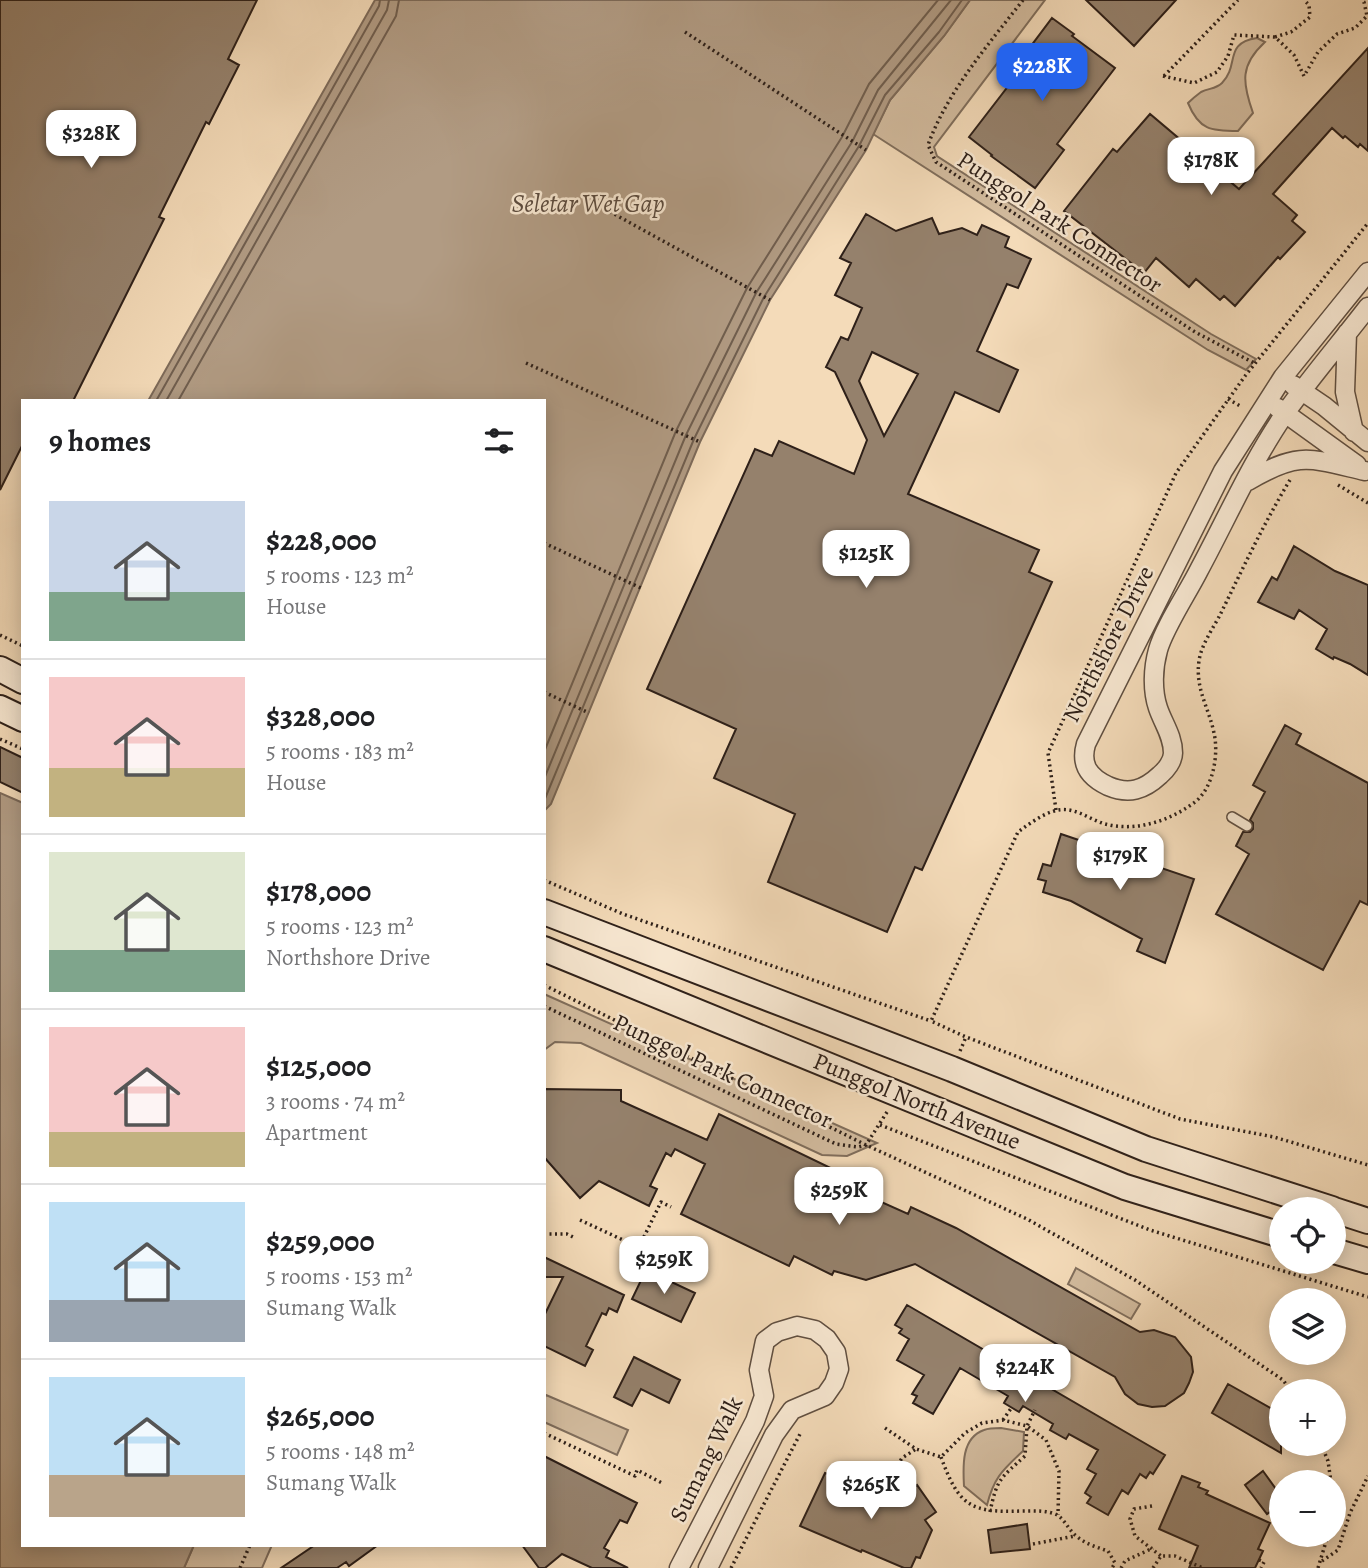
<!DOCTYPE html>
<meta charset="utf-8">
<style>
:root{--surface:#fff;--page:#f6f6f6;--text:#202124;--muted:#757577;--line:#e0e0e0;--accent:#2563eb}
body{margin:0;font-family:Alegreya,serif;background:var(--page);color:var(--text);height:100vh;display:flex;flex-direction:column;font-size:26px;white-space:nowrap}
*{box-sizing:border-box;margin:0}
p{font-size:23px;color:var(--muted)}
.icon{flex:none;width:38px;height:38px;fill:none;stroke:currentColor;stroke-width:2;stroke-linecap:round;stroke-linejoin:round}
.map{position:relative;flex:1;overflow:hidden}
.sheet{position:absolute;left:21px;top:399px;width:525px;height:1148px;display:flex;flex-direction:column;background:var(--surface);border-radius:0px;box-shadow:0 4px 18px #0003}
.sheet>*{flex:none}
.buttons{position:absolute;left:1269px;top:1197px;display:grid;gap:14px}
.buttons a{display:grid;place-items:center;width:77px;height:77px;border-radius:50%;background:var(--surface);box-shadow:0 4px 18px #0003;font-size:35px}
.price{position:absolute;translate:-50% -60px;padding:0 16px;border-radius:14px;background:#fff;color:#222;font-size:23px;line-height:46px;filter:drop-shadow(0 2px 4px #0008)}
.price::after{content:'';position:absolute;left:50%;top:42px;width:21px;height:16px;margin-left:-10px;background:inherit;clip-path:polygon(0 0,100% 0,50% 100%)}
.price.active{background:var(--accent);color:#fff}
ul{padding:0;list-style:none}
li{display:flex;align-items:center;gap:21px;height:175px;padding:0 28px}
li+li{border-top:2px solid var(--line)}
li span{display:grid;place-items:center;flex:none;width:196px;height:140px;border-radius:0px;color:#555}
li>.icon{margin-inline-start:auto}
span .icon{width:84px;height:84px;fill:#fffc;stroke-width:1}
li b{font-size:30px}
h2{display:flex;justify-content:space-between;align-items:center;height:84px;padding:0 28px;font-size:30px}
.map>svg:first-child{display:block}
.green{fill:#d2bb9e;stroke:#806e5c;stroke-width:2}
.water{fill:#b19b83;stroke:#7d6a59;stroke-width:2}
.lines{fill:none;stroke-linecap:round;stroke-linejoin:round}
.shore{stroke:#705e4e;stroke-width:2}
.building{fill:#95816c;stroke:#2e2019;stroke-width:2;fill-rule:evenodd}
.service-casing{stroke:#604f41;stroke-width:12}
.minor-casing{stroke:#604f41;stroke-width:21}
.secondary-casing{stroke:#2e2019;stroke-width:28}
.path{stroke:#2e2019;stroke-width:3.5;stroke-dasharray:2 3.5;stroke-linecap:butt}
.service{stroke:#f8e8d2;stroke-width:9}
.minor{stroke:#f8e8d2;stroke-width:18}
.secondary{stroke:#f8e8d2;stroke-width:24}
.labels{text-anchor:middle;stroke-width:5;stroke-linejoin:round;paint-order:stroke}
.street-label{font-size:24px;fill:#2e2019;stroke:#f8e8d2}
.water-label{font-size:26px;font-style:italic;fill:#5c4b3e;stroke:#f8e8d2}
</style>
<div class="map">
<svg width="1368" height="1568" viewBox="0 0 1368 1568">
<rect width="100%" height="100%" fill="#f4dbb9"/>
<filter id="stains"><feTurbulence type="fractalNoise" baseFrequency=".00286" numOctaves="4"/><feColorMatrix values="0 0 0 0 .2 0 0 0 0 .09 0 0 0 0 .02 0 0 0 .5 -.17"/></filter>
<radialGradient id="worn" r=".72"><stop offset=".6" stop-color="#630" stop-opacity="0"/><stop offset="1" stop-color="#630" stop-opacity=".3"/></radialGradient>
<!-- green -->
<path class="green" d="M970 0H1045L934 147 937 156 1211 334 1256 359 1246 370 1208 350 873 134 890 100 944 36Z
M1257 38 1265 42C1240 65 1242 82 1253 113L1238 131C1211 131 1199 130 1188 103 1192 99 1197 95 1201 92 1209 88 1216 89 1222 83 1240 65 1223 43 1257 38Z
M544 994 877 1143 847 1156 822 1155 581 1043 555 1042 544 1050Z
M1076 1268 1140 1304 1131 1319 1068 1284Z
M546 1395 628 1430 617 1455 544 1422V1400Z
M1001 1428 1024 1432 1023 1451C1003 1470 994 1477 987 1505L964 1486C963 1467 961 1438 984 1430 989 1428 996 1428 1001 1428Z
M194 1545H272L262 1568H184Z"/>
<!-- water -->
<path class="water" d="M375 0H970L944 36 890 100 866 150 770 300 700 442 551 804 544 811V401H148Z
M0 793 23 803V1545H194L184 1568H0Z"/>
<g class="lines">
<!-- shore -->
<path class="shore" d="M156 401 379 6 380 0
M166 401 387 10 389 0
M178 401 396 16 399 0
M544 752 676 431 747 288 842 137 869 84 938 0
M544 779 686 435 756 293 852 142 878 90 951 0
M544 801 694 439 764 297 859 146 885 95 939 32 962 0"/>
</g>
<!-- building -->
<path class="building" d="M0 0H257L228 59 239 65 209 124 206 122 159 217 164 219 73 401H23V444L0 490Z
M1086 0H1176L1134 46Z
M1052 18 1074 34 1072 36 1115 68 1057 144 1064 150 1035 188 991 156 992 155 969 137 1009 85 1004 82Z
M1368 48V151L1360 144 1358 147 1345 136 1343 138 1332 128 1273 194 1297 215 1292 221 1305 232 1280 259 1278 257 1235 306 1224 296 1220 300 1196 279 1189 287 1156 258 1144 273 1064 211 1113 149 1117 152 1150 114 1239 189Z
M866 214 896 231 932 218 939 234 962 228 977 235 982 225 1009 237 1005 247 1031 259 1018 288 1007 284 977 351 1018 370 999 412 955 392 908 494 1039 550 1029 572 1052 582 922 870 915 867 887 932 768 882 795 814 714 778 736 729 647 689 755 449 772 456 779 441 854 474 867 440 835 372 826 367 841 337 848 340 862 308 835 295 851 263 840 258ZM872 352 918 374 884 436 859 381Z
M1294 546 1335 571 1368 585V675L1350 664 1334 657 1333 659 1316 649 1327 629 1299 610 1294 619 1258 602 1272 577 1277 580Z
M1285 725 1301 734 1296 744 1368 783V905L1360 901 1323 970 1216 914 1249 854 1236 846 1243 832H1250L1253 829V823L1250 820 1265 792 1253 785Z
M0 747 23 758V793L0 782Z
M1061 834 1194 879 1165 963 1137 951 1142 939 1071 901 1043 892 1046 881 1038 879 1043 864 1051 866Z
M544 1089 621 1090V1101L707 1140 719 1114 874 1189 870 1197 908 1214 911 1207 956 1228 1140 1332 1154 1330 1175 1337 1191 1357 1193 1372 1189 1383 1184 1393 1165 1406 1152 1407 1138 1404 1125 1394 1115 1377 915 1264 866 1280 834 1271 832 1275 794 1256 789 1266 681 1214 705 1164 675 1149 671 1156 666 1153 650 1186 657 1189 649 1206 599 1181 580 1198 544 1157Z
M544 1257 624 1295 617 1312 609 1308 606 1315 602 1313 586 1346 593 1350 585 1366 544 1346V1316L563 1277H544Z
M646 1270 695 1293 681 1322 632 1299Z
M907 1305 1165 1455 1153 1474 1150 1472 1146 1478 1140 1474 1128 1494 1122 1490 1108 1515 1087 1503 1091 1497 1085 1493 1096 1474 1087 1469 1098 1450 1069 1434 1066 1439 1050 1430 1053 1424 1023 1406 1019 1412 1004 1403 1008 1396 960 1368 933 1414 913 1403 917 1396 912 1394 924 1375 897 1360 909 1339 899 1333 902 1329 895 1325Z
M634 1357 680 1380 669 1403 641 1389 632 1406 614 1397Z
M1228 1384 1281 1414V1453L1212 1413Z
M544 1456 637 1503 627 1523 620 1520 604 1548 609 1551 606 1557 628 1568H592L562 1554 545 1568H539L522 1545H544Z
M1263 1471 1281 1496V1504L1267 1514 1245 1485Z
M825 1473 892 1502 917 1485 936 1512 925 1520 932 1530 920 1558 916 1557 911 1568H904L862 1550 861 1552 800 1526Z
M1182 1476 1200 1483 1198 1487 1208 1491 1206 1494 1270 1523 1258 1549 1263 1551 1255 1568H1189L1198 1546 1159 1529Z
M1027 1524 1030 1549 991 1553 988 1530Z
M315 1545H378L349 1566 346 1562 337 1568H281Z"/>
<g class="lines">
<!-- service casing -->
<g class="service-casing">
<path id="service" d="M1232 817 1247 826"/>
</g>
<!-- minor casing -->
<g class="minor-casing">
<path id="minor" d="M1368 272 1283 377 1223 471 1086 744C1080 765 1089 777 1108 786 1129 795 1144 790 1160 775 1166 770 1173 761 1173 753 1173 736 1163 723 1158 708 1152 690 1153 668 1158 650 1164 628 1188 592 1199 570 1227 518 1252 461 1286 412 1312 376 1341 342 1368 307
M1347 333 1345 392 1354 432
M1293 385 1324 406 1368 442
M1278 408 1357 465
M1248 481C1299 451 1309 458 1365 471
M679 1568 755 1421 764 1396 759 1370 765 1341 777 1332 797 1326 815 1330 827 1339 836 1352 839 1369 834 1383 825 1396 792 1410 774 1435 708 1568"/>
</g>
<!-- secondary casing -->
<g class="secondary-casing">
<path id="secondary" d="M0 669 23 681
M0 708 23 719
M544 912 952 1069 1146 1149 1332 1209
M544 949 1125 1187 1281 1235
M1334 1210 1368 1221
M1334 1251 1368 1261"/>
</g>
<!-- path -->
<path class="path" d="M1023 0C988 45 947 92 928 145L936 162 1195 332 1256 364
M685 32 866 150
M1275 37 1291 32 1310 17 1309 5 1304 0
M1163 76 1194 83 1217 72 1228 56 1234 35 1275 37 1294 55 1304 76 1318 52 1337 34 1355 28 1367 16 1364 2 1361 0
M1164 76 1238 0
M605 209 770 300
M526 363 700 442
M1228 399 1242 407
M1290 480C1264 523 1243 568 1221 613 1214 627 1201 645 1199 661 1195 689 1209 708 1214 733 1219 755 1213 788 1195 802 1170 821 1136 832 1105 824 1088 819 1073 805 1054 811 1041 815 1029 824 1018 832L931 1021 966 1037 1180 1119 1274 1137 1368 1165
M1338 485 1368 503
M544 543 641 588
M0 635 23 646
M544 692 589 713
M0 739 23 749
M1056 810 1048 753 1176 473 1245 376 1368 223
M544 880 623 914 931 1021
M544 985 866 1145 1027 1219 1135 1280 1283 1380 1291 1391
M544 1006 836 1144 858 1147 866 1145 887 1112
M960 1051 966 1037
M880 1125 1150 1230 1368 1297
M580 1220 664 1259
M544 1234H567L573 1237
M639 1247 661 1202 671 1207
M1003 1420 1012 1407
M885 1428 916 1449 941 1457 965 1433 982 1423 1003 1420 1027 1426 1046 1440 1059 1471 1058 1515
M544 1433 635 1476 637 1470 664 1484
M1321 1444 1328 1461 1331 1482
M941 1457C959 1506 970 1513 1022 1511 1033 1511 1044 1510 1055 1514 1063 1517 1067 1527 1074 1534 1083 1543 1096 1547 1108 1551L1115 1563 1112 1568
M886 1484 902 1458 916 1449
M1152 1506 1134 1509 1130 1519 1135 1536 1161 1556
M990 1512C997 1478 1001 1478 1025 1456L1027 1426 1035 1410
M1033 1544 1075 1536
M1259 1560 1264 1562 1261 1568
M1322 1561 1338 1550 1350 1513 1368 1476
M240 1568 250 1545
M731 1568 800 1434
M1121 1568 1125 1561 1153 1548
M1153 1568 1161 1556H1175L1203 1568
M1318 1568 1328 1535"/>
<!-- service -->
<use href="#service" class="service"/>
<!-- minor -->
<use href="#minor" class="minor"/>
<!-- secondary -->
<use href="#secondary" class="secondary"/>
</g>
<g class="labels">
<!-- street labels -->
<g class="street-label">
<text transform="translate(1060 222) rotate(33)" y="8">Punggol Park Connector</text>
<text transform="translate(1108 644) rotate(-63)" y="8">Northshore Drive</text>
<text transform="translate(723 1071) rotate(25)" y="8">Punggol Park Connector</text>
<text transform="translate(917 1101) rotate(22)" y="8">Punggol North Avenue</text>
<text transform="translate(706 1459) rotate(-64)" y="8">Sumang Walk</text>
</g>
<!-- water labels -->
<g class="water-label">
<text x="588" y="212">Seletar Wet Gap</text>
</g>
</g>
<rect width="100%" height="100%" filter="url(#stains)"/>
<rect width="100%" height="100%" fill="url(#worn)"/>
</svg>
<div class="buttons">
<a><svg class="icon" aria-label="locate" viewBox="0 0 24 24"><circle cx="12" cy="12" r="6"/><path d="M12 2v4M12 18v4M2 12h4M18 12h4"/></svg></a>
<a><svg class="icon" aria-label="layers" viewBox="0 0 24 24"><path d="M12 4l9 5-9 5-9-5zM3 14l9 5 9-5"/></svg></a>
<a>+</a>
<a>−</a>
</div>
<b class="price active" style="left:1042px;top:103px">$228K</b>
<b class="price" style="left:91px;top:170px">$328K</b>
<b class="price" style="left:1211px;top:197px">$178K</b>
<b class="price" style="left:866px;top:590px">$125K</b>
<b class="price" style="left:1120px;top:892px">$179K</b>
<b class="price" style="left:839px;top:1227px">$259K</b>
<b class="price" style="left:664px;top:1296px">$259K</b>
<b class="price" style="left:1025px;top:1404px">$224K</b>
<b class="price" style="left:871px;top:1521px">$265K</b>
<section class="sheet">
<h2>9 homes<svg class="icon" aria-label="filters" viewBox="0 0 24 24"><path d="M4 7h16M4 17h16"/><circle cx="9" cy="7" r="2"/><circle cx="15" cy="17" r="2"/></svg></h2>
<ul>
<li><span style="background:linear-gradient(#c9d6e8 65%,#7fa58c 0)"><svg class="icon" aria-label="home" viewBox="0 0 24 24"><path d="M3 11l9-7 9 7M6 9v11h12V9"/></svg></span><div><b>$228,000</b><p>5 rooms · 123 m²</p><p>House</p></div></li>
<li><span style="background:linear-gradient(#f6c9c9 65%,#c2b280 0)"><svg class="icon" aria-label="home" viewBox="0 0 24 24"><path d="M3 11l9-7 9 7M6 9v11h12V9"/></svg></span><div><b>$328,000</b><p>5 rooms · 183 m²</p><p>House</p></div></li>
<li><span style="background:linear-gradient(#dfe7d0 70%,#7fa58c 0)"><svg class="icon" aria-label="home" viewBox="0 0 24 24"><path d="M3 11l9-7 9 7M6 9v11h12V9"/></svg></span><div><b>$178,000</b><p>5 rooms · 123 m²</p><p>Northshore Drive</p></div></li>
<li><span style="background:linear-gradient(#f6c9c9 75%,#c2b280 0)"><svg class="icon" aria-label="home" viewBox="0 0 24 24"><path d="M3 11l9-7 9 7M6 9v11h12V9"/></svg></span><div><b>$125,000</b><p>3 rooms · 74 m²</p><p>Apartment</p></div></li>
<li><span style="background:linear-gradient(#bfe0f5 70%,#9aa5b1 0)"><svg class="icon" aria-label="home" viewBox="0 0 24 24"><path d="M3 11l9-7 9 7M6 9v11h12V9"/></svg></span><div><b>$259,000</b><p>5 rooms · 153 m²</p><p>Sumang Walk</p></div></li>
<li><span style="background:linear-gradient(#bfe0f5 70%,#b9a48a 0)"><svg class="icon" aria-label="home" viewBox="0 0 24 24"><path d="M3 11l9-7 9 7M6 9v11h12V9"/></svg></span><div><b>$265,000</b><p>5 rooms · 148 m²</p><p>Sumang Walk</p></div></li>
</ul>
</section>
</div>
